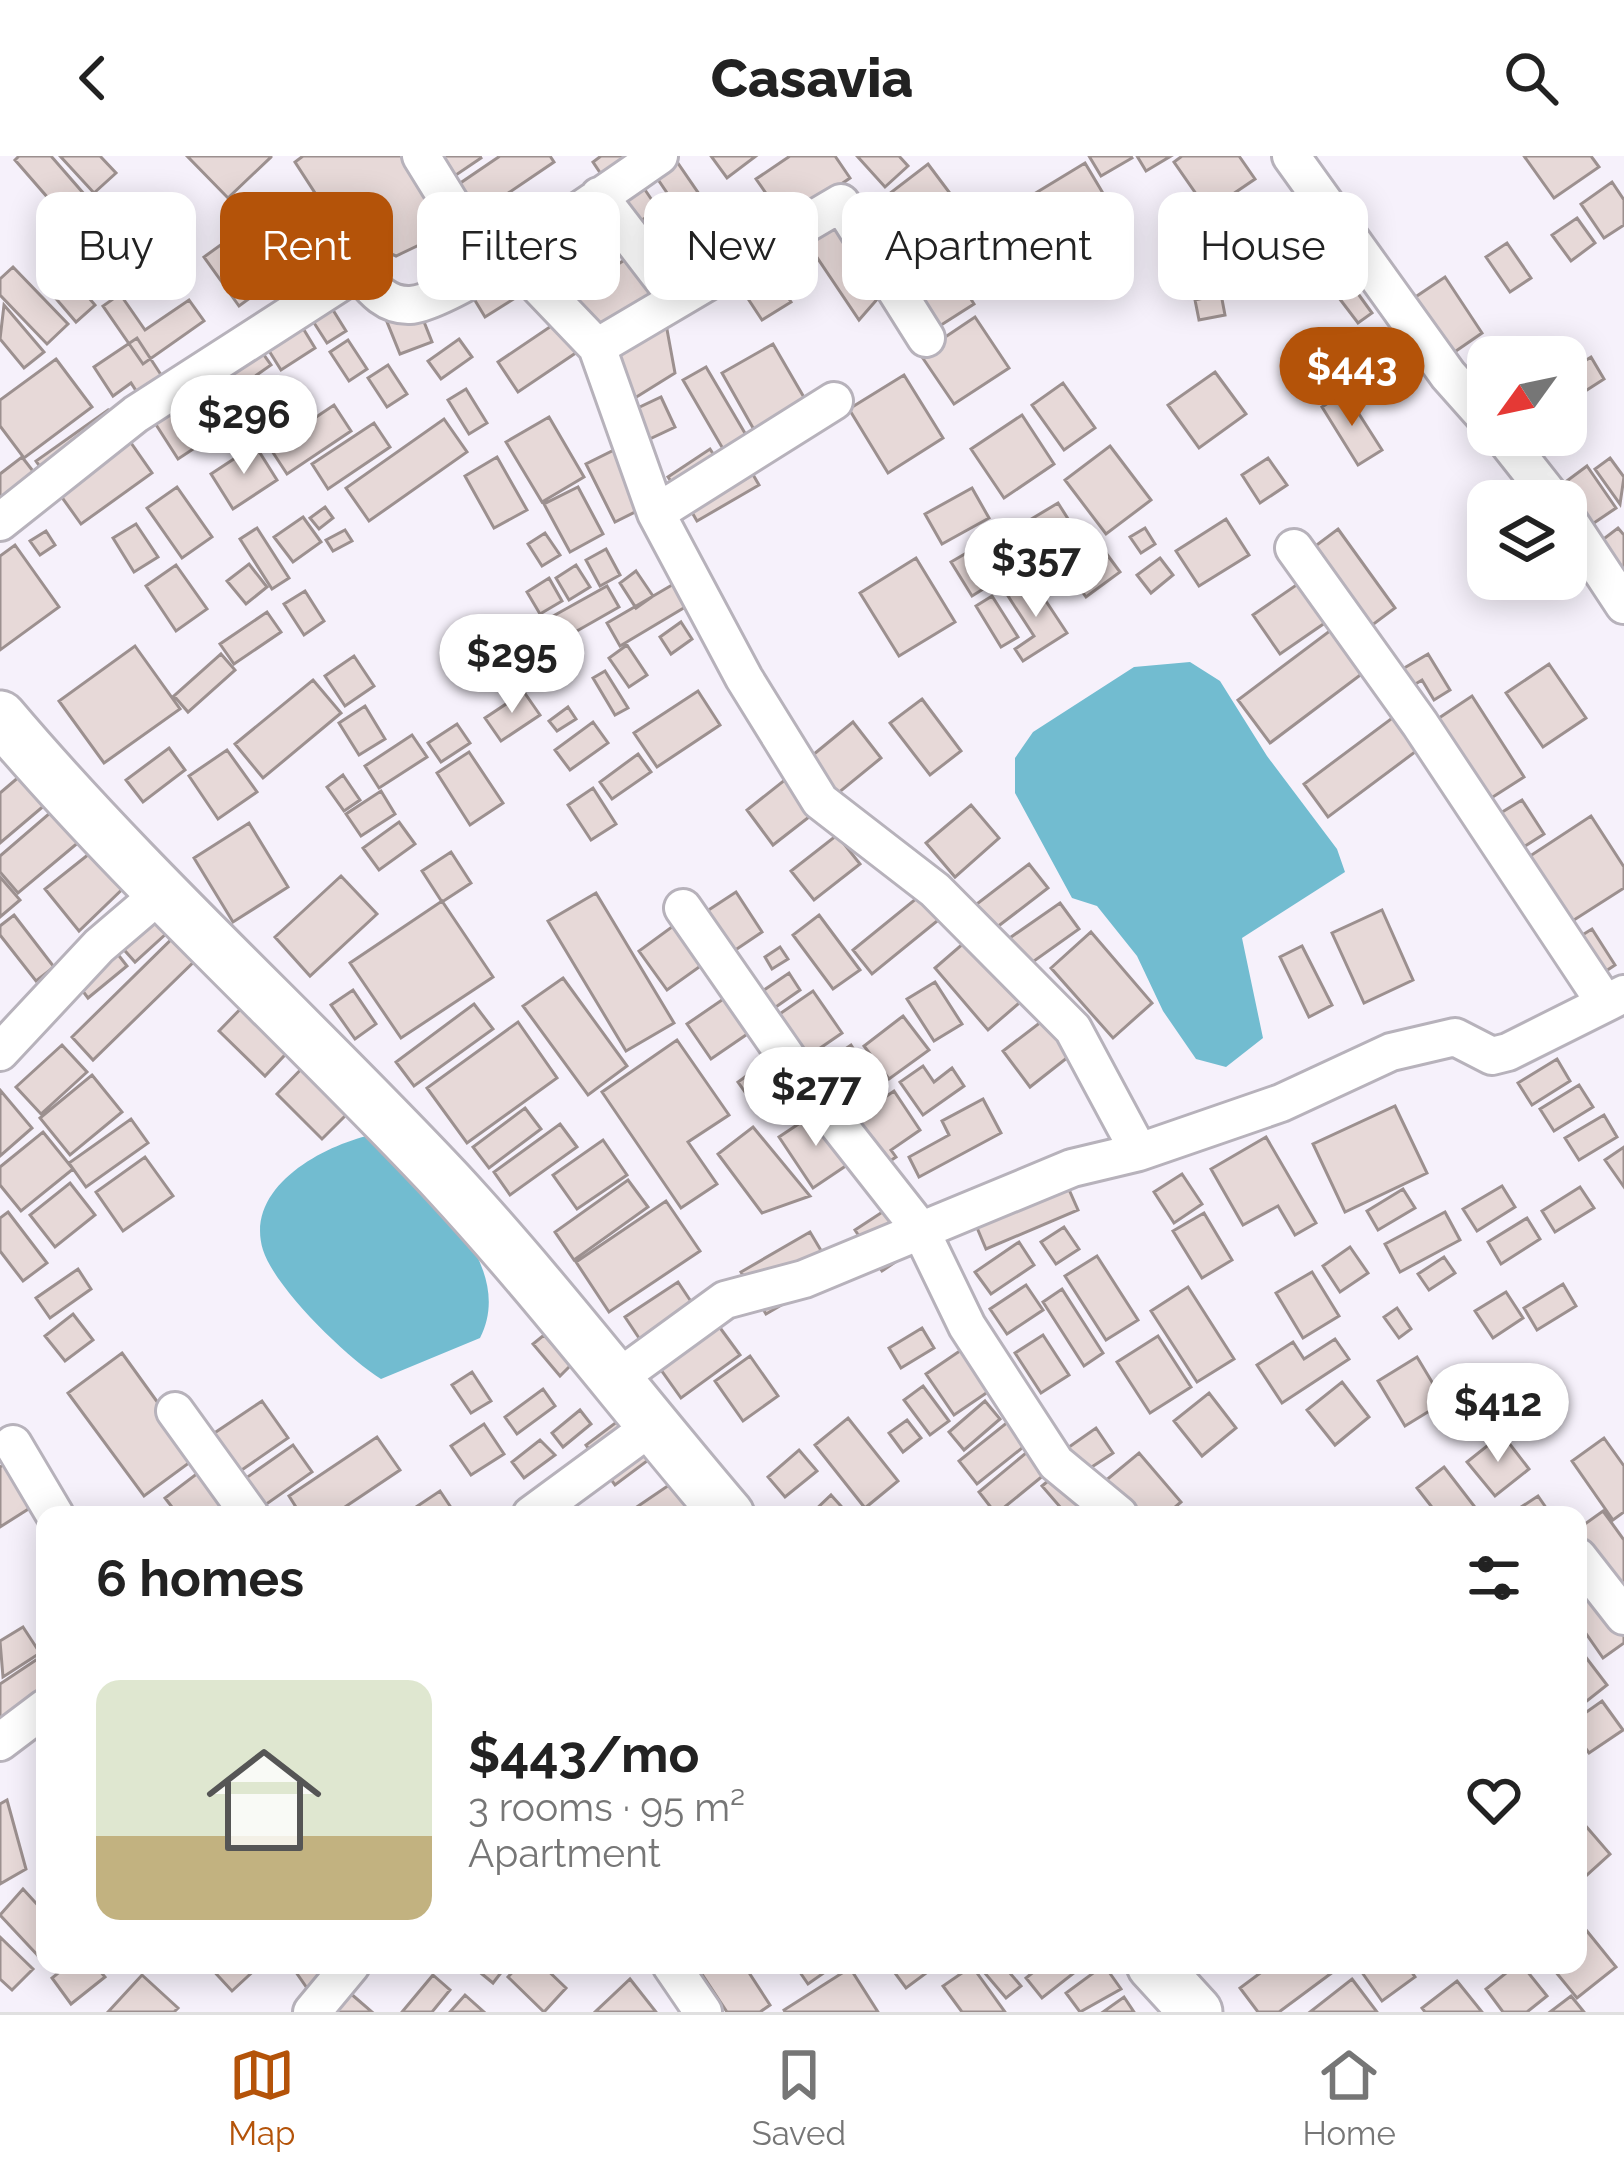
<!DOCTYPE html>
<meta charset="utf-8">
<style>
:root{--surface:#fff;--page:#f6f6f6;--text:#222;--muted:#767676;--line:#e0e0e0;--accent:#b45309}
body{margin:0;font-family:Raleway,sans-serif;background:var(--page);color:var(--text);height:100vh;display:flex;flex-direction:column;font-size:45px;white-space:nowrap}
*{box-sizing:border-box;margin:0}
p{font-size:39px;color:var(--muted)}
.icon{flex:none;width:66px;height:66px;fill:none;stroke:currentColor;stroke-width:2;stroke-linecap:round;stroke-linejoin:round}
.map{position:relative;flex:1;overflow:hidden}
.panel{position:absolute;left:36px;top:1350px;width:1551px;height:468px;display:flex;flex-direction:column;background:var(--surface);border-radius:24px;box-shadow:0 6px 30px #0003}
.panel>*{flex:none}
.banner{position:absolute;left:36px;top:36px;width:1554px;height:108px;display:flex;gap:24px}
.needle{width:78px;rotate:237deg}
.buttons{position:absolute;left:1467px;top:180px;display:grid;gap:24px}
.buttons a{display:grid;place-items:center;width:120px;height:120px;border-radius:24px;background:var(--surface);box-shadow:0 6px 30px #0003;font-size:60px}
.price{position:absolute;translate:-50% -102px;padding:0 27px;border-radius:42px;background:#fff;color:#222;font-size:39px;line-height:78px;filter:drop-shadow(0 3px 6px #0008)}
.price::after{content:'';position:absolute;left:50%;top:72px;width:36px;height:27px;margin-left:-18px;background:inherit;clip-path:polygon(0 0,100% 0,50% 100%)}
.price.on{background:var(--accent);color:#fff}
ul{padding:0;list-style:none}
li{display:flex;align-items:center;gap:36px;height:300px;padding:0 60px}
li span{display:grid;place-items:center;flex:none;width:336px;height:240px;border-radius:24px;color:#555}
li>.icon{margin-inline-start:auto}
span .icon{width:144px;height:144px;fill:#fffc;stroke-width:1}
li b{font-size:51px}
h2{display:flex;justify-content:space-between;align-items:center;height:144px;padding:0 60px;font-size:51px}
.pill{padding:0 42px;border-radius:24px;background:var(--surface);box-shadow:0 6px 30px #0003;font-size:42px;line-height:108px}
.pill.on{background:var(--accent);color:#fff}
header{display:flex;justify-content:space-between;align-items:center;height:156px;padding:0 60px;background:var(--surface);font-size:54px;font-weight:800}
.tab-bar{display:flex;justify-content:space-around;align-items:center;height:168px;border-top:3px solid var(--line);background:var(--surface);font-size:33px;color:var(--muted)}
.tab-bar a{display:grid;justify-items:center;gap:6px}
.tab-bar .on{color:var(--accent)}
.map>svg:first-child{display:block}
.water{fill:#72bcd0}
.building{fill:#e7d9d8;stroke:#9c908f;stroke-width:3}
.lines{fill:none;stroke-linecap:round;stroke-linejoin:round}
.street-casing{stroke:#b7b2bb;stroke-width:42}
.secondary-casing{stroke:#b7b2bb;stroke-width:57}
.street{stroke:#fff;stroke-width:36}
.secondary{stroke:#fff;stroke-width:51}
</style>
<header><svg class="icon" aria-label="back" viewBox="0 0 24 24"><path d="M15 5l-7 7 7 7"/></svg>Casavia<svg class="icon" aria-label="search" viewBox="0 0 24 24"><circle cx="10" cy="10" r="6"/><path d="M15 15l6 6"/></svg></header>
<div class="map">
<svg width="1624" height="1856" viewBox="0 0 1624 1856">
<rect width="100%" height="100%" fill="#f6f1fb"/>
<!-- water -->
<path class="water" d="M1190 506 1220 525 1267 600 1337 693 1345 716 1242 782 1263 882 1226 911 1196 903 1163 855 1137 800 1097 750 1072 742 1015 637V602L1033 576 1134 511Z
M380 977C423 1030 518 1108 480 1182L381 1223C347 1202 275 1132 263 1094 243 1029 329 986 380 977Z"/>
<!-- building -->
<path class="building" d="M19 0H51L84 38 62 58 15 4Z
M60 0H100L116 17 94 37Z
M187 0H271V1L228 42Z
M303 0H415L461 69 396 100 341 77 295 6Z
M439 0H480L481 2 453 21Z
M500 0H550L554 6 476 59 456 30Z
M601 0H622L658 53 635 69 593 6Z
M642 0H673L699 38 678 53Z
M711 0H756L727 22Z
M790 0H835L850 22 786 66 756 23Z
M857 0H899L908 10 885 31Z
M1089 0H1131L1132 2 1101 20Z
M1137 0H1171L1146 15Z
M1182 0H1239L1255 23 1208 55 1174 6Z
M1524 0H1591L1599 11 1554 42Z
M1085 7 1129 81 1078 112 1034 38Z
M928 8 949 36 880 88 859 61Z
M1612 26 1624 44V69L1604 82 1581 48Z
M1258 39 1295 95 1266 114 1230 58Z
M751 41 777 78 722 115 697 79Z
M309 46 337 89 309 107 281 64Z
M1028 47 1071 113 1041 132 998 67Z
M670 55 709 113 681 132 641 74Z
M1577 62 1595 87 1571 105 1552 79Z
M842 65 887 132 859 164 808 88Z
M251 67 286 116 239 150 204 101Z
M484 70 503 101 444 137 425 107Z
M1226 70 1241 93 1185 129 1170 106Z
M1507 87 1531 122 1510 136 1486 101Z
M939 92 974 148 938 171 903 115Z
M634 98 661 141 595 183 568 140Z
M764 104 791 146 762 164 735 123Z
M59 107 95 149 76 166 40 124Z
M494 110 515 142 485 161 465 128Z
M13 111 68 168 47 188 0 139V123Z
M1445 121 1482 177 1443 204 1405 148Z
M1351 128 1372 157 1358 167 1336 138Z
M120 138 145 174 189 144 204 165 143 208 103 150Z
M413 138 432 186 400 198 381 151Z
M1221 138 1225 159 1199 164 1195 144Z
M328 146 346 175 327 187 309 159Z
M4 149 44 196 24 212 0 183Z
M569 158 589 188 518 236 498 206Z
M975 161 1009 212 954 248 920 198Z
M666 168 675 217 630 245 605 206Z
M301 169 315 192 281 214 266 190Z
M247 175 271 209 224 242 200 207Z
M1373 177 1382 191 1342 220 1332 205Z
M137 182 169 231 144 247 131 227 113 240 94 211Z
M459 183 472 201 441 223 428 205Z
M348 184 367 213 349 225 330 196Z
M773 188 809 250 757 279 722 217Z
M1314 197 1329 218 1320 225 1304 204Z
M1591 201 1604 223 1573 243 1566 217Z
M56 203 92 251 24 302 0 270V244Z
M1381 204 1391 216 1360 241 1350 229Z
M1479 206 1488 229 1472 239 1459 218Z
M388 209 407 238 387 251 368 222Z
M706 211 749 284 726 298 683 224Z
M1215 216 1246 258 1199 292 1168 249Z
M904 219 943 282 888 317 849 253Z
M1063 227 1095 272 1064 294 1032 249Z
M466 233 487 267 469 278 448 244Z
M1345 236 1382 294 1358 309 1322 251Z
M193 237 219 276 178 303 153 264Z
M288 240 301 260 263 284 250 264Z
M661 241 675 271 639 288 625 258Z
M334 249 351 275 287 318 270 292Z
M108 254 152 317 81 368 36 305Z
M1022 259 1054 308 1004 342 971 293Z
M549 261 584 321 542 346 506 286Z
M444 263 467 296 369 365 346 332Z
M374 267 390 291 328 333 312 308Z
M255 289 277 324 233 353 211 318Z
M1110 290 1151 344 1106 378 1065 324Z
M710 293 719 307 677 334 668 321Z
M614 294 643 352 615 366 586 308Z
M22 301 43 328 0 360V318Z
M497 301 527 354 494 372 465 320Z
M1268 302 1287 329 1260 347 1242 319Z
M1610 302 1624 321 1620 348 1595 313Z
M748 310 759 329 697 365 686 346Z
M1587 310 1616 352 1588 371 1560 330Z
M177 331 212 381 182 402 147 352Z
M578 331 603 378 570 396 544 348Z
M972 332 989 362 942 388 925 358Z
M1058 347 1077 377 1037 401 1018 371Z
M325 351 333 362 319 373 310 362Z
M303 361 321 386 293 406 274 381Z
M1226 363 1249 399 1199 430 1176 395Z
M136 368 158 401 134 416 113 382Z
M257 372 289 422 272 433 240 383Z
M1145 372 1155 388 1141 397 1130 381Z
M1618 372 1624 379V422L1597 388Z
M1338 373 1395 452 1363 476 1306 397Z
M345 374 352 385 333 395 326 384Z
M1006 374 1025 407 972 440 951 406Z
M46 375 55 389 40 399 30 385Z
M545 377 560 399 542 410 528 388Z
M1092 378 1120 416 1086 441 1059 403Z
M15 389 59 451 0 494V400Z
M606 393 620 419 600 430 586 404Z
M916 402 955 466 899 500 860 437Z
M1160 402 1173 419 1151 437 1137 419Z
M249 408 267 431 246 448 227 425Z
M176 409 207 453 176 475 146 430Z
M576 409 590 431 569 444 556 422Z
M636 415 653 440 636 452 620 427Z
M549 422 562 445 540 458 527 436Z
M684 422 697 444 620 490 607 467Z
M1305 423 1332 462 1280 498 1253 459Z
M1032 424 1067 477 1023 505 1015 493 1034 480 1008 440Z
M607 430 619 451 540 496 528 474Z
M305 435 324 465 304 479 284 448Z
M992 440 1018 481 1001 491 976 450Z
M267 456 281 476 234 508 220 488Z
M681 466 692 483 671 498 660 481Z
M1339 468 1371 511 1270 587 1238 544Z
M627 489 647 519 629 531 609 502Z
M135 490 180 553 104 607 59 545Z
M521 496 537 520 506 541 489 517Z
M221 498 235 514 188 556 174 540Z
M1428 498 1450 534 1434 544 1422 524 1404 535 1394 518Z
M354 500 374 530 345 550 325 520Z
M1549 508 1586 562 1543 591 1506 537Z
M605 515 628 552 615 559 593 522Z
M313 524 341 557 263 622 235 588Z
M698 535 720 569 657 611 634 577Z
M524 536 540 559 501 585 485 562Z
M1472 540 1524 621 1485 646 1433 566Z
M922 543 961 595 930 619 890 567Z
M365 550 385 583 359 599 339 567Z
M568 551 576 563 557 575 549 565Z
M1399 557 1423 590 1328 661 1304 628Z
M593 566 608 587 570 614 555 594Z
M853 566 881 602 837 638 808 603Z
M457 568 470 587 441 606 428 587Z
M412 579 427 601 379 632 365 610Z
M169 592 185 614 143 646 126 624Z
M227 594 257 636 218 663 189 620Z
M469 596 503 647 470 669 437 617Z
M638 598 651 616 612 643 600 626Z
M34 608 59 637 0 687V637Z
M343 619 360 644 344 655 327 631Z
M791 619 818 654 773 689 747 654Z
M593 632 616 668 591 684 568 649Z
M381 635 395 658 361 680 346 658Z
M65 644 92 675 18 737 0 716V700Z
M1522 644 1544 678 1522 692 1499 658Z
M971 649 999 682 955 721 926 687Z
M1591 660 1624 711V732L1563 771 1521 706Z
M399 666 415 688 379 714 363 692Z
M249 667 288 731 233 766 194 702Z
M837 679 860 708 814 744 791 715Z
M104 686 137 719 79 775 45 733Z
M451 696 471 727 442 746 422 715Z
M1029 708 1048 732 975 788 956 764Z
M341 720 377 758 310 820 275 781Z
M0 721 20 744 0 761Z
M928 733 947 757 872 818 853 794Z
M736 736 762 776 728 799 701 759Z
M596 737 674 867 626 895 548 765Z
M154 738 179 766 135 806 110 778Z
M442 745 493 821 401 882 350 807Z
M1060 747 1079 773 1020 815 1001 788Z
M1382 754 1413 824 1364 847 1332 777Z
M14 759 54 811 36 825 0 779V770Z
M819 759 860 814 833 833 793 779Z
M680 765 709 804 667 834 639 795Z
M184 771 206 794 93 904 72 881Z
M1592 773 1615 809 1594 823 1571 786Z
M1091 776 1152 847 1113 882 1051 812Z
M102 778 127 810 88 842 64 810Z
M973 779 1026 841 988 874 935 812Z
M1302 790 1332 849 1309 861 1280 801Z
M780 791 788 803 772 813 765 801Z
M789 817 800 834 773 853 761 836Z
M563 822 627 910 588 939 523 850Z
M935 826 962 868 934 885 907 843Z
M353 834 376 868 355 883 331 849Z
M735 835 759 870 711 903 687 868Z
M813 835 842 877 797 908 768 866Z
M253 840 299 884 265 920 219 875Z
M474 848 493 873 414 930 396 906Z
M1050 859 1077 894 1030 931 1003 895Z
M903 860 929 894 889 923 864 890Z
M518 866 557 922 467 987 427 932Z
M677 884 729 959 688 986 717 1028 681 1052 602 936Z
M62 889 87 916 41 958 16 931Z
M851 889 877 929 840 953 814 914Z
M778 897 803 931 762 960 738 926Z
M311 903 357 948 322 983 277 938Z
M1557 903 1570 925 1532 949 1518 927Z
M923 910 934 926 952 912 964 930 923 959 900 926Z
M92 919 122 956 70 999 40 962Z
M1579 929 1593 951 1554 975 1540 953Z
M0 934 32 972 0 1000Z
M894 935 920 974 891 994 896 1001 875 1015 844 969Z
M983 943 1001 977 919 1021 909 1001 949 979 942 965Z
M1395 950 1427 1017 1345 1056 1313 988Z
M525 952 541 973 489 1012 473 991Z
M818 955 853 1005 813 1032 779 981Z
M1604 959 1617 981 1579 1004 1565 982Z
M131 963 148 987 86 1031 69 1007Z
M560 968 577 991 510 1039 494 1016Z
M753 971 810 1040 762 1057 718 998Z
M43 976 73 1013 21 1055 0 1029V1011Z
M1266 981 1316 1067 1295 1079 1278 1050 1243 1069 1211 1013Z
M603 984 627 1019 577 1053 553 1019Z
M1624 991V1031L1605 1004Z
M145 1001 173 1040 123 1075 96 1036Z
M1182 1018 1202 1048 1174 1067 1154 1036Z
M1063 1020 1078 1054 986 1093 970 1055Z
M628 1024 648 1051 574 1104 555 1076Z
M70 1027 95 1059 55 1091 30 1059Z
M1502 1030 1515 1051 1477 1075 1463 1053Z
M1580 1031 1594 1052 1555 1076 1542 1055Z
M1403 1033 1415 1052 1378 1074 1367 1055Z
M666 1045 700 1095 609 1156 576 1106Z
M890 1051 916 1092 882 1115 855 1074Z
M8 1056 47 1107 23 1125 0 1095V1062Z
M1445 1056 1460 1084 1400 1116 1385 1088Z
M1204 1057 1232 1104 1202 1122 1173 1075Z
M1527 1062 1540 1083 1501 1108 1488 1086Z
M1064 1071 1079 1093 1056 1108 1041 1086Z
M810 1076 835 1118 766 1158 741 1116Z
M1019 1086 1034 1109 991 1138 975 1116Z
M1350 1091 1368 1117 1340 1136 1323 1110Z
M1097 1100 1138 1164 1106 1184 1065 1120Z
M1444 1101 1455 1117 1429 1134 1418 1118Z
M78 1113 91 1133 50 1162 36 1142Z
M1312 1116 1339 1160 1303 1182 1276 1137Z
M678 1126 708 1171 655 1206 625 1161Z
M1563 1128 1576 1150 1537 1174 1524 1152Z
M1026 1129 1043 1154 1007 1178 990 1153Z
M1188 1131 1234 1203 1197 1226 1151 1155Z
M1062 1133 1103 1197 1084 1210 1043 1146Z
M1506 1136 1523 1162 1493 1182 1475 1155Z
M1397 1152 1411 1173 1399 1182 1384 1161Z
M73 1158 93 1184 65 1205 45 1180Z
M718 1169 740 1199 681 1242 659 1211Z
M922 1172 934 1192 901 1212 889 1192Z
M544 1179 571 1209 560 1220 533 1188Z
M1043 1179 1069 1219 1041 1237 1015 1197Z
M1158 1180 1191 1231 1150 1257 1117 1206Z
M1335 1183 1349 1203 1282 1247 1257 1209 1293 1186 1304 1203Z
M970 1188 998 1229 954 1259 926 1218Z
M122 1197 197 1301 144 1340 68 1237Z
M750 1200 778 1240 743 1265 715 1225Z
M1417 1201 1444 1246 1405 1270 1378 1225Z
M1498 1215 1510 1233 1465 1263 1453 1244Z
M472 1216 491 1245 471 1257 452 1229Z
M1342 1226 1369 1261 1335 1289 1307 1254Z
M923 1230 949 1265 930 1279 904 1244Z
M543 1233 555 1250 517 1278 505 1261Z
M1209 1237 1236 1272 1202 1300 1174 1265Z
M262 1245 288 1282 236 1318 210 1280Z
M985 1245 1000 1263 964 1294 949 1276Z
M634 1253 663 1293 615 1329 586 1289Z
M580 1254 591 1268 563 1291 552 1277Z
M1014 1261 1032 1284 977 1328 959 1305Z
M848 1262 898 1325 865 1352 815 1289Z
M907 1264 921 1282 903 1296 889 1277Z
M484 1268 504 1298 471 1319 451 1290Z
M1096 1272 1113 1297 1078 1320 1062 1296Z
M1502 1278 1529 1313 1495 1340 1467 1306Z
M377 1281 400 1314 333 1359H301L289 1340Z
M1604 1282 1624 1310V1356L1613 1364 1572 1305Z
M540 1284 555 1299 524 1322 512 1306Z
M293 1289 312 1316 258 1354 239 1327Z
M1032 1292 1050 1314 996 1358 979 1336Z
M799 1294 817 1315 785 1341 768 1321Z
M1139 1297 1181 1346 1166 1359H1131L1104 1326Z
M14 1302 41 1345 0 1371V1311Z
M207 1310 244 1359H178L165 1342Z
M1444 1311 1481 1359H1438L1417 1332Z
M1060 1315 1084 1345 1067 1359 1042 1330Z
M672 1327 694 1359H625Z
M440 1335 456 1359H408L407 1357Z
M831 1339 849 1359H810Z
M1538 1340 1551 1359H1509Z
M1603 1355 1624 1384V1429L1612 1437 1578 1388V1373Z
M1578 1411 1624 1478V1487L1603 1502 1578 1466Z
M23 1471 40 1497 3 1521 0 1485Z
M1578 1491 1607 1529 1578 1552Z
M42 1500 45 1545 0 1564V1528Z
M1602 1545 1623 1574 1589 1597 1578 1582V1562Z
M7 1644 26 1713 0 1728V1648Z
M1578 1661 1610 1698 1578 1727Z
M23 1733 45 1757 42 1804 0 1759Z
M1578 1764 1616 1811 1577 1842 1550 1809H1578Z
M0 1781 33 1813 12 1834 0 1823Z
M68 1809H95L105 1821 71 1848 52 1822Z
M208 1809H260L232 1835Z
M291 1809H344L316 1845Z
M471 1809H507L493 1827Z
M519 1809H542L566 1832 544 1856 508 1821Z
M696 1809H744L770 1849 760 1856H727Z
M795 1809H835L808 1828Z
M889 1809H937L906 1832Z
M978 1809H1003L1021 1830 1006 1842Z
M1042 1809H1084L1042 1842 1026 1822Z
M1104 1809 1121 1833 1080 1856 1066 1837Z
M1271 1809H1340L1341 1810 1279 1856H1258L1240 1832Z
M1370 1809H1407L1415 1821 1382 1845 1361 1815Z
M1516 1809H1522L1547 1840 1527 1856H1503L1486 1833Z
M972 1810 1005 1856H962L943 1830Z
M850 1812 878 1856H785L784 1854Z
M142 1819 178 1852 174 1856H108Z
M433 1819 450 1834 432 1856H402Z
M630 1823 656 1856H595Z
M1352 1823 1377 1856H1310Z
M1457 1825 1482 1856H1425L1422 1852Z
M350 1837 372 1856H333Z
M465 1839 484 1856H450Z
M1571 1840 1584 1856H1550Z
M1124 1841 1134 1856H1103Z"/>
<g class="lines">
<!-- street casing -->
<g class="street-casing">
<path id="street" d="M421 0 490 112
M1291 0 1448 219 1488 264
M599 40 678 143
M508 98 597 191 656 357 744 522 820 645 935 734 1073 873 1139 996
M597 191 841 47 926 182
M1502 279 1554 345
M656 357 834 245
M1566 361 1624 449
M0 366 136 258 358 115C372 132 385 150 410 149 453 147 615 30 659 0
M1294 392 1420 568 1605 847
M683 752 799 919 920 1073 967 1170 1056 1307 1119 1359
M0 896 99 790 161 737
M618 1222 725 1144 804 1123 1072 1012 1139 996 1281 947 1391 896 1455 881 1492 900 1508 896 1624 838
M175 1255 250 1359
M13 1288 55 1359
M531 1359 652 1270
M1578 1401 1624 1460
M0 1586 45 1552
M671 1809 703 1856
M312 1856 351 1809"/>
</g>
<!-- secondary casing -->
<g class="secondary-casing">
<path id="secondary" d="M0 561C139 725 300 869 447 1026 546 1133 634 1249 728 1359
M1153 1809 1196 1856"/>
</g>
<!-- street -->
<use href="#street" class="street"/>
<!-- secondary -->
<use href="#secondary" class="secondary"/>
</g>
</svg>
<div class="buttons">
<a><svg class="needle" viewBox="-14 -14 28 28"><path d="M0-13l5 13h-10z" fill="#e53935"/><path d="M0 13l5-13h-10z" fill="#767676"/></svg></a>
<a><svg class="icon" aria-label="layers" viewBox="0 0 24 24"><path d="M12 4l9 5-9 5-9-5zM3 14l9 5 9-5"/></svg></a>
</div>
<b class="price on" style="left:1352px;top:273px">$443</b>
<b class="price" style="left:244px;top:321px">$296</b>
<b class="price" style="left:1036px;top:464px">$357</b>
<b class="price" style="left:512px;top:560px">$295</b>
<b class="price" style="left:816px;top:993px">$277</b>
<b class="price" style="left:1498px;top:1309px">$412</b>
<div class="banner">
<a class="pill">Buy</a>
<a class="pill on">Rent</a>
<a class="pill">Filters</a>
<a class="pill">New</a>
<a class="pill">Apartment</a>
<a class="pill">House</a>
</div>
<section class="panel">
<h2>6 homes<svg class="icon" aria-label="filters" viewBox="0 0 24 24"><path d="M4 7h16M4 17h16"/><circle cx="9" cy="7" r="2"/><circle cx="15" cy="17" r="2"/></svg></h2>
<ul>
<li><span style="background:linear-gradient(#dfe7d0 65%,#c2b280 0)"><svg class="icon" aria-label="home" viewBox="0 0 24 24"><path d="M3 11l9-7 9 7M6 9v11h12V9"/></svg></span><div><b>$443/mo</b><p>3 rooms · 95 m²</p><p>Apartment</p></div><svg class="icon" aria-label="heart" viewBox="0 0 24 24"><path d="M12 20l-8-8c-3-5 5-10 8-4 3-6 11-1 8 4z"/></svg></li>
</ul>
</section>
</div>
<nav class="tab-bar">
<a class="on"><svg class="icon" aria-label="map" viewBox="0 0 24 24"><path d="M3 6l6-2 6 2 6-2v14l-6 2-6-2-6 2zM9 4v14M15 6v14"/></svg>Map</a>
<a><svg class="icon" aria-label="saved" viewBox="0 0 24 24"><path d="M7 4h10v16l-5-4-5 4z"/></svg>Saved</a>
<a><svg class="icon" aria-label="home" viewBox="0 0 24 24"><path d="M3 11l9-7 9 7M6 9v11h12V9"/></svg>Home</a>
</nav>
